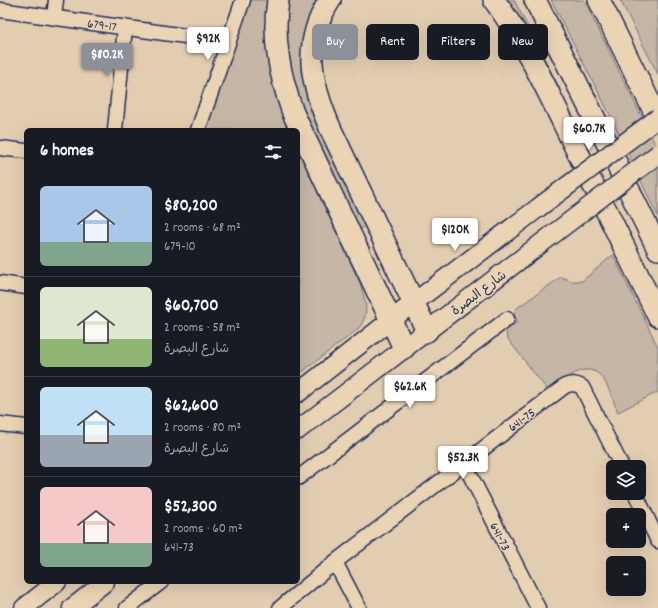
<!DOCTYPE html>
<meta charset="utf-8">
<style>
:root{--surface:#171b24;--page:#20242c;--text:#f1f3f6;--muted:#9ea1a6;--line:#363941;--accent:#8c9099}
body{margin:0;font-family:Dekko,"Playpen Sans Arabic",sans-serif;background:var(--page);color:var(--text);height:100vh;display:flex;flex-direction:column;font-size:15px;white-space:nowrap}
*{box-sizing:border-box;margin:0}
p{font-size:13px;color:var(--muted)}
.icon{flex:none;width:22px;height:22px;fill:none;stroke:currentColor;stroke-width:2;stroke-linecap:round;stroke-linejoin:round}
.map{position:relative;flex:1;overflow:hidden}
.details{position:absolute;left:24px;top:128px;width:276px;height:456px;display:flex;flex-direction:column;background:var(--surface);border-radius:6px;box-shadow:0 4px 16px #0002}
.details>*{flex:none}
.hud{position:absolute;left:312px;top:24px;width:286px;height:36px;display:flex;gap:8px}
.tools{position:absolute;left:606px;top:460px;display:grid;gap:8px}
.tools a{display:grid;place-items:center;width:40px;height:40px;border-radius:6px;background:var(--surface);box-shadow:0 4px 16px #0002;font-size:20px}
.price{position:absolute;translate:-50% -34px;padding:0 9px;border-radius:4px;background:#fff;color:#222;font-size:13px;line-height:26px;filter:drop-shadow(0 1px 2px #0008)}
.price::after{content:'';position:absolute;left:50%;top:24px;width:12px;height:9px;margin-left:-6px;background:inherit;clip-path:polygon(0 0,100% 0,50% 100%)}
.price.active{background:var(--accent);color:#fff}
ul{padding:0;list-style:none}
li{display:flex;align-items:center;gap:12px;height:100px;padding:0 16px}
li+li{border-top:1px solid var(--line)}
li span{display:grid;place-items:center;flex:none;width:112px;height:80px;border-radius:6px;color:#555}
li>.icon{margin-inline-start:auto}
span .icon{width:48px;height:48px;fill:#fffc;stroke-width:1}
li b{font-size:17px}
h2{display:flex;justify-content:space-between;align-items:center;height:48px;padding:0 16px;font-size:17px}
.tag{padding:0 14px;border-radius:6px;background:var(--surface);box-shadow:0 4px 16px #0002;font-size:14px;line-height:36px}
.tag.active{background:var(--accent);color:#fff}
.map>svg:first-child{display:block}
.green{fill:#c5b6a5;stroke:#707282}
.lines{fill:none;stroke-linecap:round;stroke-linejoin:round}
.minor-casing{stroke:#1b2f5e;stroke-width:17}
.major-casing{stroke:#1b2f5e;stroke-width:21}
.highway-casing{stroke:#1b2f5e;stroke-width:24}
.minor{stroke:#ebd4b4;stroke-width:14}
.major{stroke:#ebd4b4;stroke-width:18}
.highway{stroke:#ebd4b4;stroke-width:21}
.major-bridge-casing{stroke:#1b2f5e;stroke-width:21;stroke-linecap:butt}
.major-bridge{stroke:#ebd4b4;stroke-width:18}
.labels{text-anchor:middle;stroke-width:3;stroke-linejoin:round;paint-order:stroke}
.street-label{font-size:13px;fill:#1b2f5e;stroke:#ebd4b4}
</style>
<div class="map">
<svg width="658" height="608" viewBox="0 0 658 608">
<rect width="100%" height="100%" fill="#e3cdb1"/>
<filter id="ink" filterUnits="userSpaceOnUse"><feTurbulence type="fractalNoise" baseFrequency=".025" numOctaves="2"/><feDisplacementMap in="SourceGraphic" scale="8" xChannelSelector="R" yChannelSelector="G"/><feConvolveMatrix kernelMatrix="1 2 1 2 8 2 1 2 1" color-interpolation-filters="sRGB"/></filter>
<g filter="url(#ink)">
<!-- green -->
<path class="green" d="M251 0H272L290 130H205Z
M286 0H319L306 29 365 223V226L361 229 355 228 293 87 284 22Z
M505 0H514L560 89 556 92Z
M551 0H584L658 150V217L607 109Z
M620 0H658V74Z
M298 150 360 283C365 300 371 314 358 329L298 375Z
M613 255 658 347V392L618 412C613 401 610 390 604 380 588 356 563 381 549 392L507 338 506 333 508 329 518 321C514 316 513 313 517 308L561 277 572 281H582Z"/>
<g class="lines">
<!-- minor casing -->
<g class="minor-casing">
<path id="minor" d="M0 10 228 42
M54 17 56 0
M115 130 125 27
M198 130 243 0
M0 148 26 151
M0 283 26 287
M0 424 26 427
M464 463 538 608
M298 478 507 319
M635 493 658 541
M335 562 359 608
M127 608 161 582
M280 608 335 562 565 386C572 383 576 384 582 387L622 467"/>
</g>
<!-- major casing -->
<g class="major-casing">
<path id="major" d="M298 393 391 320 538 208
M298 430 556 232
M24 608 57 582
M72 608 105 582"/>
</g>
<!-- highway casing -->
<g class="highway-casing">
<path id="highway" d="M278 0C272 39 280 76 293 113L404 348
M330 0C301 45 311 84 331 130L427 331
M494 0C530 49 555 107 582 161
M535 0 607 143
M599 0 653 109
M616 162 620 171
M591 181 596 190
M629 190 658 249
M605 208 658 316"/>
</g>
<!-- minor -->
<use href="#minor" class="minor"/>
<!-- major -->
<use href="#major" class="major"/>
<!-- highway -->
<use href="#highway" class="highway"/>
<!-- major-bridge casing -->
<g class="major-bridge-casing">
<path id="major-bridge" d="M538 208 658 118
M556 232 658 154"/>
</g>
<!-- major-bridge -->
<use href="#major-bridge" class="major-bridge"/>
</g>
</g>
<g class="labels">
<!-- street labels -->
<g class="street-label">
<text transform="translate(102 24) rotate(8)" y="5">679-17</text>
<text transform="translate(478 292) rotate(-37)" y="5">شارع البصرة</text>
<text transform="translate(521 419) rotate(-37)" y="5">641-75</text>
<text transform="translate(501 536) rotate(63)" y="5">641-73</text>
</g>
</g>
</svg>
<div class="tools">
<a><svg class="icon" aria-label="layers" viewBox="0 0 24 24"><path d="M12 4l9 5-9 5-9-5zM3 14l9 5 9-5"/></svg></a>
<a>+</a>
<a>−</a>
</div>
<b class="price" style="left:208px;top:61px">$92K</b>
<b class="price active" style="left:107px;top:77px">$80.2K</b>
<b class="price" style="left:589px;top:151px">$60.7K</b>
<b class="price" style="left:455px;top:252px">$120K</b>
<b class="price" style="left:410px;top:409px">$62.6K</b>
<b class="price" style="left:463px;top:480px">$52.3K</b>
<div class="hud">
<a class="tag active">Buy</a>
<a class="tag">Rent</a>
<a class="tag">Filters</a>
<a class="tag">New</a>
</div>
<section class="details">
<h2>6 homes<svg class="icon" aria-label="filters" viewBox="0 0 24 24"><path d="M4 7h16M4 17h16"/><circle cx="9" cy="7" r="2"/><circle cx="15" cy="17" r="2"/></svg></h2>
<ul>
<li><span style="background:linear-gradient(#a9c7e8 70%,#7fa58c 0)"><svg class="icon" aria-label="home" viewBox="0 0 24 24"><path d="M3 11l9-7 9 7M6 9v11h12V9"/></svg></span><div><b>$80,200</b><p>2 rooms · 68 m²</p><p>679-10</p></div></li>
<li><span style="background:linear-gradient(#dfe7d0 65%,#8fb573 0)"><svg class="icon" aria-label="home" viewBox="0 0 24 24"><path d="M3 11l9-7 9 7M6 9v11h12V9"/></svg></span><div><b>$60,700</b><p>2 rooms · 58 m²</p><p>شارع البصرة</p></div></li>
<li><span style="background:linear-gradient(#bfe0f5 60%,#9aa5b1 0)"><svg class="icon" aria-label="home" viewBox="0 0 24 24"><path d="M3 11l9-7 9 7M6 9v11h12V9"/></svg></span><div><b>$62,600</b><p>2 rooms · 80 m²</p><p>شارع البصرة</p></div></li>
<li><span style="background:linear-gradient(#f6c9c9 70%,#7fa58c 0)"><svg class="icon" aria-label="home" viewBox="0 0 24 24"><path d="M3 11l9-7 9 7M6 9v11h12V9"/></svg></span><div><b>$52,300</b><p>2 rooms · 60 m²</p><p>641-73</p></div></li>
</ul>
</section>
</div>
